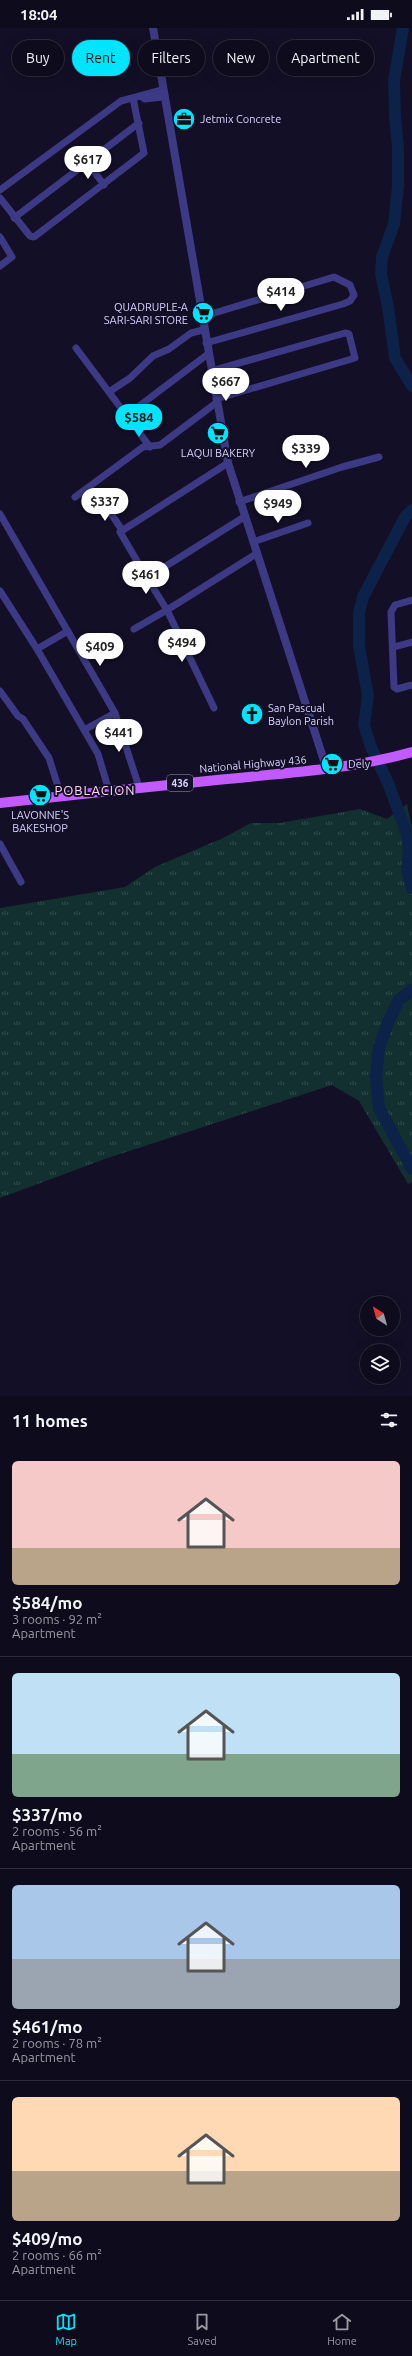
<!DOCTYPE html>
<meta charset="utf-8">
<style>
:root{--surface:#0e0b1c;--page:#1c1929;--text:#f1f3f6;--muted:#9b9ba3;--line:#2e2b3b;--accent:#00e5ff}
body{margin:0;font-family:Ubuntu,sans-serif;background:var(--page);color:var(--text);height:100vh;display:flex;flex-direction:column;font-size:15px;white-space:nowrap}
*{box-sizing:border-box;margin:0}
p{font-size:13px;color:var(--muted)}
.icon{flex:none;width:22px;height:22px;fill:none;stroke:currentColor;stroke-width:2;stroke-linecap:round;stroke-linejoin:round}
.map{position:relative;height:1368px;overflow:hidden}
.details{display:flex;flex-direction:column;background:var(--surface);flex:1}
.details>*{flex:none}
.banner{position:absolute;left:12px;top:12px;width:388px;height:36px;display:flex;gap:8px}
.needle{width:26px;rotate:323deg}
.controls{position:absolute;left:360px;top:1268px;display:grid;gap:8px}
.controls a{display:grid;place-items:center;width:40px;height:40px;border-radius:50%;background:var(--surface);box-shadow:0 4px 16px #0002,0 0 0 1px var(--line);font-size:20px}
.price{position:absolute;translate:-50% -34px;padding:0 9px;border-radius:14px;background:#fff;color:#222;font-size:13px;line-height:26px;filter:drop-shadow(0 1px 2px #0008)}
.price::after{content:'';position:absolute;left:50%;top:24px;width:12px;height:9px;margin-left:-6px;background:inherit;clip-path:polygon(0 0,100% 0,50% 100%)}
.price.current{background:var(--accent);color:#111}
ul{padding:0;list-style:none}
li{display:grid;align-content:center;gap:8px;height:212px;padding:0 12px}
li+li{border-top:1px solid var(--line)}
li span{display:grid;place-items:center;height:124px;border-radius:6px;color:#555}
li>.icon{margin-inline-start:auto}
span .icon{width:72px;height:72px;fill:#fffc;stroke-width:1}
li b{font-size:17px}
h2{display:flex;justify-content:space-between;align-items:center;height:48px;padding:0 12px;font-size:17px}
.tag{padding:0 14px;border-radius:18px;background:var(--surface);box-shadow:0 4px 16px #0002,0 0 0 1px var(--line);font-size:14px;line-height:36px}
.tag.current{background:var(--accent);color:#111}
.status{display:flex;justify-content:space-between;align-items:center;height:28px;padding:0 20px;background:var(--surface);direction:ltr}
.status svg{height:11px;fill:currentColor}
.tab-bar{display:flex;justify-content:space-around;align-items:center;height:56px;border-top:1px solid var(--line);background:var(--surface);font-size:11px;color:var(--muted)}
.tab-bar a{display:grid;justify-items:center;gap:2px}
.tab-bar .current{color:var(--accent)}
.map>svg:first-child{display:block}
.grass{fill:url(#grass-tufts)}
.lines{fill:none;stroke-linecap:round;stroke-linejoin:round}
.river{stroke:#0c2248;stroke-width:12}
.minor{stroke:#3d3a85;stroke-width:7}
.tertiary{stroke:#3d3a85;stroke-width:8}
.primary{stroke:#c25bff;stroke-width:10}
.labels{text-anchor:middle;stroke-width:4;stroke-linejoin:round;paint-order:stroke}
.shield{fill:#130f26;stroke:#9e99be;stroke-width:1}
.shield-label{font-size:10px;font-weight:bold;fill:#d9d4ff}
.poi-label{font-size:11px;fill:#d9d4ff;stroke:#130f26;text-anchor:start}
.street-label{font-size:11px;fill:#d9d4ff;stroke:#130f26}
.quarter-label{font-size:13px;letter-spacing:1px;fill:#ffd6f0;stroke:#130f26}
</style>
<div class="status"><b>18:04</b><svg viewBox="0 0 49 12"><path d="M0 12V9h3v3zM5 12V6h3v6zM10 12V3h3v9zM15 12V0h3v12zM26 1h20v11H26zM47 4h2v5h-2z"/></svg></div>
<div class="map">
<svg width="412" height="1368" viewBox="0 0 412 1368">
<defs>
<pattern id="grass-tufts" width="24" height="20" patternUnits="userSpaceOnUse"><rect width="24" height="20" fill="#12302f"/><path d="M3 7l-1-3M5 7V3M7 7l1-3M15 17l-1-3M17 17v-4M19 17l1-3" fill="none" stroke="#344d4e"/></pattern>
</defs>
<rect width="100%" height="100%" fill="#130f26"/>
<!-- grass -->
<path class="grass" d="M407 776 412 801V1154L408 1156 359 1073 332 1057 105 1131 0 1170V880L125 859 155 839 223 810 251 795H280L360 781 387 791Z"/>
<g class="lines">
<!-- river -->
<path class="river" d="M403 0 394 53 395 88 398 120V158L394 196 382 229 381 246 388 279 395 330 412 358
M412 482 405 489 363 569 359 585V618L368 668 364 697 371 719 388 755 407 806 409 823 407 842 412 860
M412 962 399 972 388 994 379 1020 376 1049 379 1080 412 1141"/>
<!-- minor -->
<path class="minor" d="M142 69 145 71 163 69
M88 135 104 157
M0 162 121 73 162 62
M0 170 30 208 34 209 144 125 133 70
M14 190 139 95
M0 209 12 229 0 238
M201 289 334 249 350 257 354 267 350 273 343 276 206 315
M76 320 150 419
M211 343 345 305 349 306 355 330 216 371
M109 364 130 350 153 328 169 321 191 305 203 302
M126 388 208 326
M75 469 143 419 160 417 216 375
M239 474 342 439 379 429
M104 475 122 502
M0 486 115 685 139 759
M244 489 147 550 167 582 256 526
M253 514 308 495
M147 550 120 504 228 435
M0 563 37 621 98 726 109 763
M412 572 395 577 391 584 394 659 397 661 412 657
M134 601 167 582 214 680
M394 619 412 614
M37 621 68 603
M0 663 18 688 23 691 49 730 61 768
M84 702 115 685
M0 816 21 854"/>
<!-- tertiary -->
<path class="tertiary" d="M153 0 228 435 327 742"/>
<!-- primary -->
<path class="primary" d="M0 775C72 767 145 759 217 752 283 745 348 742 412 724"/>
</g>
<!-- icons -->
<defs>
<g id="office-disc" transform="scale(1.15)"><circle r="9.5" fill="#00e5ff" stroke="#130f26"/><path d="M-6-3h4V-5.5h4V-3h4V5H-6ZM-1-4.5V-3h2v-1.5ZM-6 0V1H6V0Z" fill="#111"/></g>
<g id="supermarket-disc" transform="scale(1.15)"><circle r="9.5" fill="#00e5ff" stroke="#130f26"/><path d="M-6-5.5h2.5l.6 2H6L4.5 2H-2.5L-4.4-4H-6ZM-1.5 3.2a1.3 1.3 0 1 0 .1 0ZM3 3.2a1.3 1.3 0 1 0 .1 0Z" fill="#111"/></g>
<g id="church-disc" transform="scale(1.15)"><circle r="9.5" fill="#00e5ff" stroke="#130f26"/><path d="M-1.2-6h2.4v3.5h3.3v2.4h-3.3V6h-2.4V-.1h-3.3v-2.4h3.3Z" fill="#111"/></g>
</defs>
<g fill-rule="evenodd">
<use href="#office-disc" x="184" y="91"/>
<use href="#supermarket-disc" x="203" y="285"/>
<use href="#supermarket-disc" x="218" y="405"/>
<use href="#church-disc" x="252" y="686"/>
<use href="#supermarket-disc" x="332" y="736"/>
<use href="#supermarket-disc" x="40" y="767"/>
</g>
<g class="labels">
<!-- shield labels -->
<rect class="shield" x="167" y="747" width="26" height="16" rx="3"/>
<g class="shield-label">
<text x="180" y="759">436</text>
</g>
<!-- poi labels -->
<g class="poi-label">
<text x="200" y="95">Jetmix Concrete</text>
<text x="188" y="283" text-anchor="end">QUADRUPLE-A<tspan x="188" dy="13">SARI-SARI STORE</tspan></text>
<text x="218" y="429" text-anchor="middle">LAQUI BAKERY</text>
<text x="268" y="684">San Pascual<tspan x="268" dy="13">Baylon Parish</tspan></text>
<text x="348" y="740">Dely</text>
<text x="40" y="791" text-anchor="middle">LAVONNE'S<tspan x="40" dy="13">BAKESHOP</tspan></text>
</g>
<!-- street labels -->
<g class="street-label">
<text transform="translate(253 736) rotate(-5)" y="4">National Highway 436</text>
</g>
<!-- quarter labels -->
<g class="quarter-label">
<text x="95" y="767">POBLACION</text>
</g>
</g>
</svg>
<div class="controls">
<a><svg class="needle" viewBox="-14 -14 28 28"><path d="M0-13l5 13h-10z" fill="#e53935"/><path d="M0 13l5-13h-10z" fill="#9b9ba3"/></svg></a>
<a><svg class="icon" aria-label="layers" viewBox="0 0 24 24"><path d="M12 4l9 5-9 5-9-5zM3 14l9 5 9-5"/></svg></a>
</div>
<b class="price" style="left:88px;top:152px">$617</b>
<b class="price" style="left:281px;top:284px">$414</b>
<b class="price" style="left:226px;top:374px">$667</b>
<b class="price current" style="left:139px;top:410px">$584</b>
<b class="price" style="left:306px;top:441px">$339</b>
<b class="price" style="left:105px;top:494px">$337</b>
<b class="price" style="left:278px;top:496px">$949</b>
<b class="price" style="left:146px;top:567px">$461</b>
<b class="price" style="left:182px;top:635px">$494</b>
<b class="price" style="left:100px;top:639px">$409</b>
<b class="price" style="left:119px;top:725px">$441</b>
<div class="banner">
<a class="tag">Buy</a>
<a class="tag current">Rent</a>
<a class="tag">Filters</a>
<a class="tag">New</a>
<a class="tag">Apartment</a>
</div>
</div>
<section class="details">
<h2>11 homes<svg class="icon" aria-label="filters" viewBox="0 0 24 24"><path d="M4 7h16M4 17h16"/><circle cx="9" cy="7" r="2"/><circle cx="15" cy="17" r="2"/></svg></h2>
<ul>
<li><span style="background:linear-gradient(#f6c9c9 70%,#b9a48a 0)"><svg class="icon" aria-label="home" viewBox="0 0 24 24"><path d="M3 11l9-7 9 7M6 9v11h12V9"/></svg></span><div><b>$584/mo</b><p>3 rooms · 92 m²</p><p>Apartment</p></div></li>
<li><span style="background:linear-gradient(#bfe0f5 65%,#7fa58c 0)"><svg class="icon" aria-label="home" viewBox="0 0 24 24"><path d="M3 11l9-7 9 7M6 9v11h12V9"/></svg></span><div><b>$337/mo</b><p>2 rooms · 56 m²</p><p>Apartment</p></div></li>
<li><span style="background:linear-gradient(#a9c7e8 60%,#9aa5b1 0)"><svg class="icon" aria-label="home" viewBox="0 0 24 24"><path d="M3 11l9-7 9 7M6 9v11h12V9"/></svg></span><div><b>$461/mo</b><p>2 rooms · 78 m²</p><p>Apartment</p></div></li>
<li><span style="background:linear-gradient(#ffd9b3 60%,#b9a48a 0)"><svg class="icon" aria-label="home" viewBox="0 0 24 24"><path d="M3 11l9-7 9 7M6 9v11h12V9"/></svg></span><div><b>$409/mo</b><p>2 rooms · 66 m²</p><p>Apartment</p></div></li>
</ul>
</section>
<nav class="tab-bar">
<a class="current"><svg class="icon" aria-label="map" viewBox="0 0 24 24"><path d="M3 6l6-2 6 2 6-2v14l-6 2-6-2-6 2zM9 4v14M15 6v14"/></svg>Map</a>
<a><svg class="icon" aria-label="saved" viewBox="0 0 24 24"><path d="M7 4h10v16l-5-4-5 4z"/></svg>Saved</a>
<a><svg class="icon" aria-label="home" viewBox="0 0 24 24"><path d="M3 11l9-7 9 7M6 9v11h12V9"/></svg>Home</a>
</nav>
